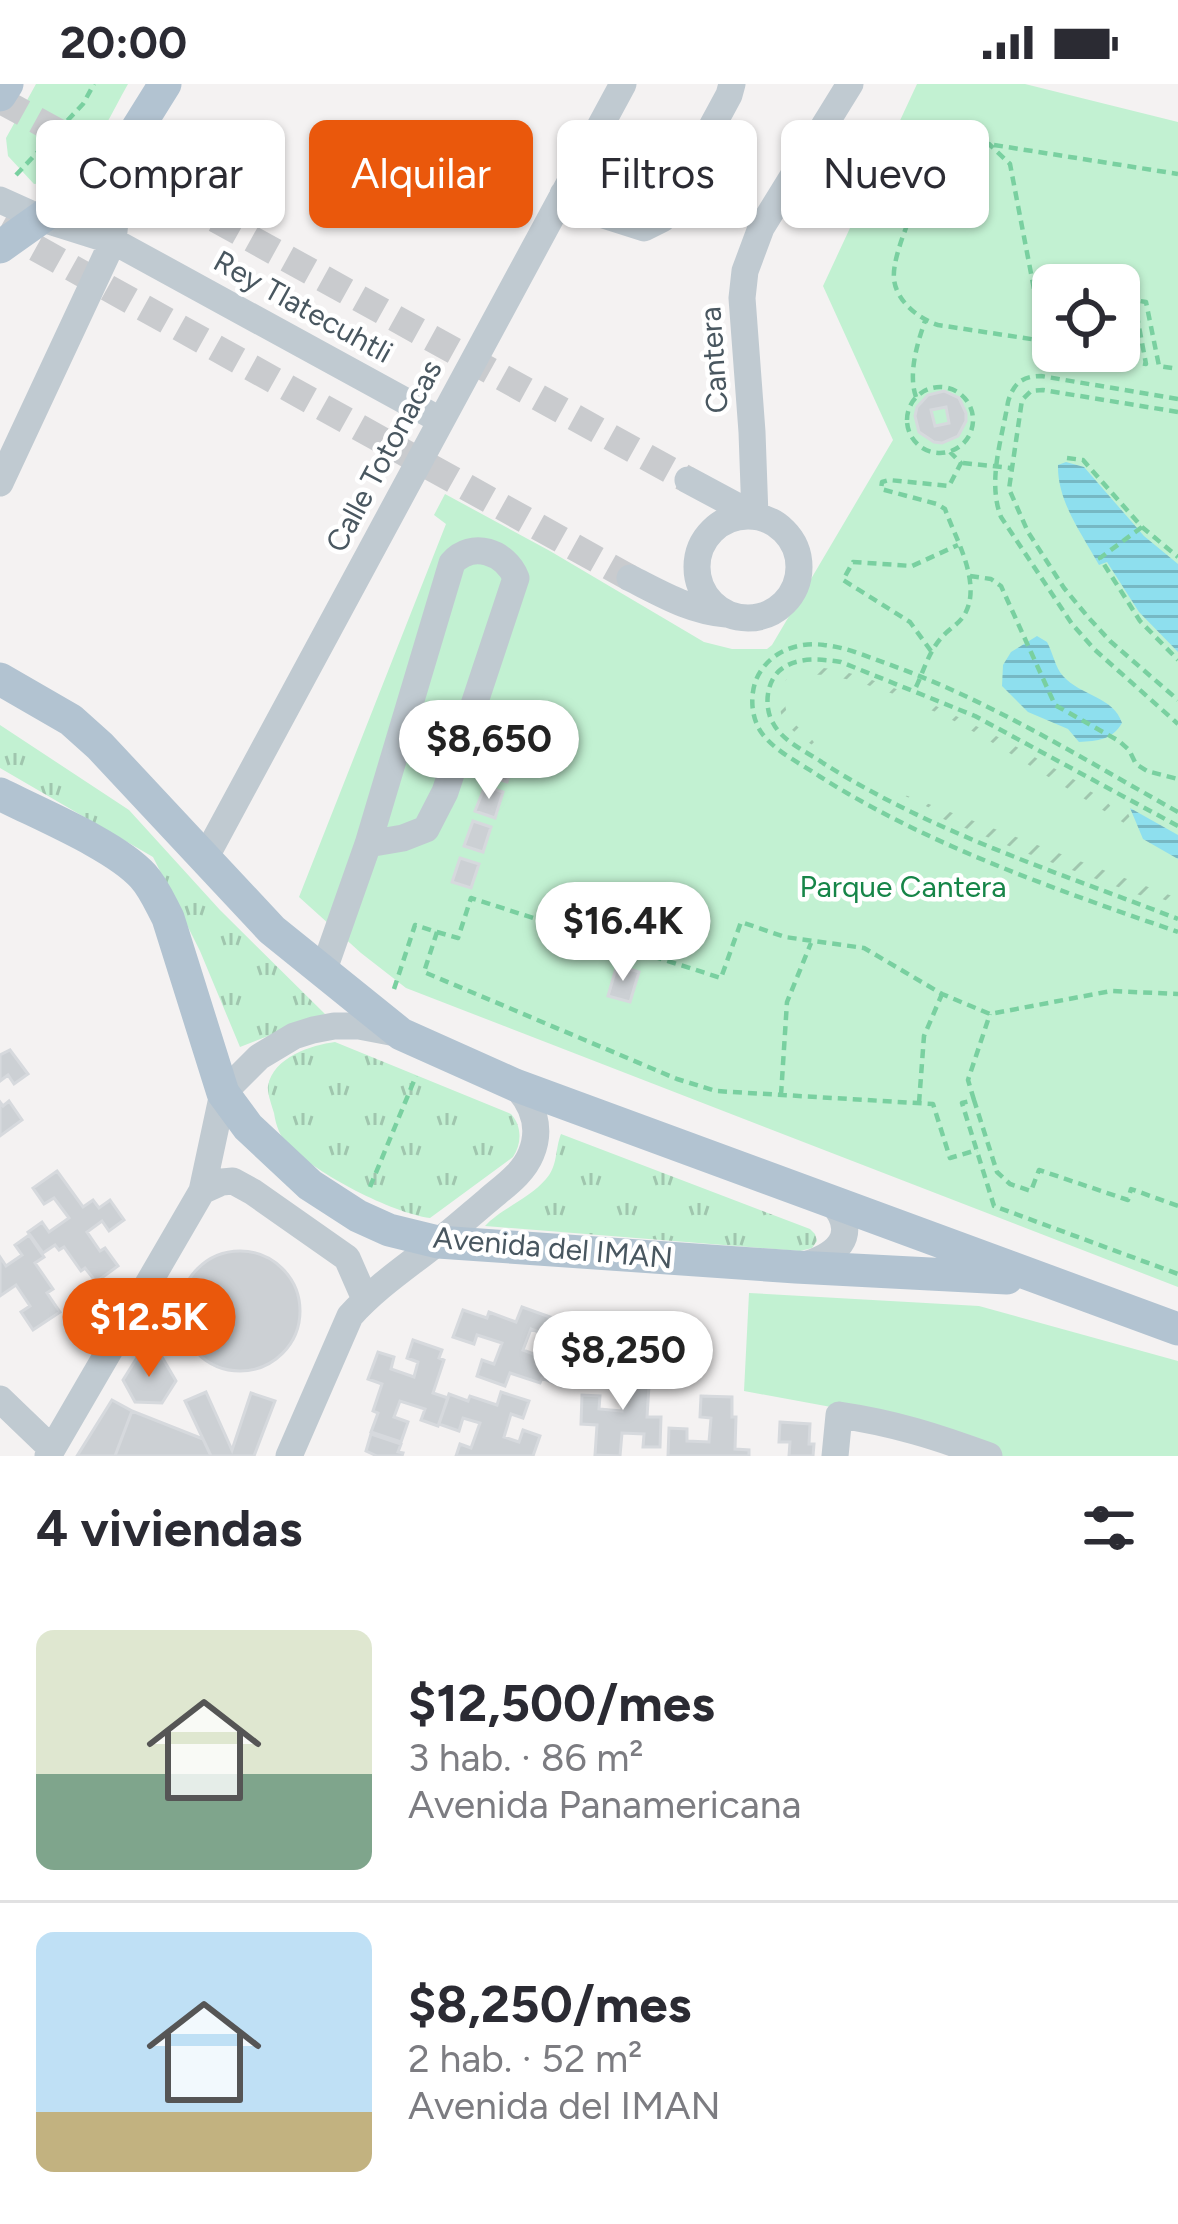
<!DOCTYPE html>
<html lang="es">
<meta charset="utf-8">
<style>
:root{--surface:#fff;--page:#f2f2f3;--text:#2b2b33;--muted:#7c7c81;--line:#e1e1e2;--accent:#ea580c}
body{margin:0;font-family:Figtree,sans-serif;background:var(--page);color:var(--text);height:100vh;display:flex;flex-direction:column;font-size:45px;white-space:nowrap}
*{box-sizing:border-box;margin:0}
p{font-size:39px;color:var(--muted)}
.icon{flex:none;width:66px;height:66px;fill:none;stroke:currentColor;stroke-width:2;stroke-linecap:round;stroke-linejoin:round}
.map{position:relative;height:1372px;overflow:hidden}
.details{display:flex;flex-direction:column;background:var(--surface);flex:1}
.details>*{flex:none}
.hud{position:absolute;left:36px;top:36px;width:1107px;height:108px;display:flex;gap:24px}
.tools{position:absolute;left:1032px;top:180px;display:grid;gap:24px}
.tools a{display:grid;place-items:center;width:108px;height:108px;border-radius:18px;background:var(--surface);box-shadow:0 3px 9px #0004;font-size:60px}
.price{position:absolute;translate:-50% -102px;padding:0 27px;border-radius:42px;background:#fff;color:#222;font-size:39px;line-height:78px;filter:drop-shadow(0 3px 6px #0008)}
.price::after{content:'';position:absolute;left:50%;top:72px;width:36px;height:27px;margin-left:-18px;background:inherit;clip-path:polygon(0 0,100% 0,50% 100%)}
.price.on{background:var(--accent);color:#fff}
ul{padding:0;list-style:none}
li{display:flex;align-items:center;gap:36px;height:300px;padding:0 36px}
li+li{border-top:3px solid var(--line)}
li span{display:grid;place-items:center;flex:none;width:336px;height:240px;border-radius:18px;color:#555}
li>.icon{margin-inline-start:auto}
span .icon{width:144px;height:144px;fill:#fffc;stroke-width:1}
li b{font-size:51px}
h2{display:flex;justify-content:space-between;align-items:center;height:144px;padding:0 36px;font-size:51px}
.tag{padding:0 42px;border-radius:18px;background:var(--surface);box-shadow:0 3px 9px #0004;font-size:42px;line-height:108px}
.tag.on{background:var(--accent);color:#fff}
.status{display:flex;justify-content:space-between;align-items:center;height:84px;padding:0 60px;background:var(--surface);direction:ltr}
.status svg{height:33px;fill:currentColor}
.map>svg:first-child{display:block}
.grass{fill:url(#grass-tufts)}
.park{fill:#c2f1d2;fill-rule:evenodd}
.garden{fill:url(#garden-furrows)}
.water{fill:url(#water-rules)}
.building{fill:#ccd0d4;stroke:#d6d9dd;stroke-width:3;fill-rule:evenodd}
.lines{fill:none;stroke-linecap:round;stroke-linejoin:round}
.minor-tunnel{stroke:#c9cbce;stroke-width:27;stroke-dasharray:27 14;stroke-linecap:butt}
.path{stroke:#79d0a0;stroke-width:4.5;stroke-dasharray:9 6;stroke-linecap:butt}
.minor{stroke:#c0cad1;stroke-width:27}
.major{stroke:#b2c3d1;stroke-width:33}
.labels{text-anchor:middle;stroke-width:9;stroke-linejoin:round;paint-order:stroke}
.street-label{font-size:30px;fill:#495760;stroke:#fff}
.park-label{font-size:30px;fill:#168548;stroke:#fff}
</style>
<div class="status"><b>20:00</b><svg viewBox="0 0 49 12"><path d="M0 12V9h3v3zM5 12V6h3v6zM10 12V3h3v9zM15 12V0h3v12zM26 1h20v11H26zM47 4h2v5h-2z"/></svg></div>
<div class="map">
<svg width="1178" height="1372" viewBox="0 0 1178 1372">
<defs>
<pattern id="grass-tufts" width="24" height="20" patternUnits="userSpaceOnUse" patternTransform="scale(3)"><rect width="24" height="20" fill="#c2f1d2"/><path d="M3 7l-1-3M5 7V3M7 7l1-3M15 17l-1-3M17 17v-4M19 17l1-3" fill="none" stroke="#a0c6ae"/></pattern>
<pattern id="garden-furrows" width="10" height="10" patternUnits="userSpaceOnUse" patternTransform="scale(3)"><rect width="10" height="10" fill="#c2f1d2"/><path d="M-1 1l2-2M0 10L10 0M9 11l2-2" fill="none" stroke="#a0c6ae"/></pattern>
<pattern id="water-rules" width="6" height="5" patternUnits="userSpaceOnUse" patternTransform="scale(3)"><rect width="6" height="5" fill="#8edfee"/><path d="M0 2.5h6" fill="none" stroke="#76b8c4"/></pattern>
</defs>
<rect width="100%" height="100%" fill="#f4f2f2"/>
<!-- grass -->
<path class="grass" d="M0 641 129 726 220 826 325 930 240 963 200 867 153 773 0 684Z
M335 958 511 1030C522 1042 522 1059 513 1073L430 1134C392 1129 317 1090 289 1062 280 1053 276 1042 274 1029 272 1022 267 1009 268 1002 273 973 312 961 335 958Z
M561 1050 810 1145 815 1150 817 1157 812 1164 800 1167 485 1142C500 1125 529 1115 546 1095 558 1082 555 1065 561 1050Z"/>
<!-- park -->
<path class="park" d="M36 0H128C106 39 84 95 34 100L8 72 6 54Z
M917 0H1025L1178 38V1203L406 904 361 869 299 813 446 440 434 431 445 410 550 467 704 558 732 565H767L772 561 893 356 823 202ZM1053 201H1119V267H1053Z
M749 1209 979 1222 1178 1277V1372H996L896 1335 744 1307Z"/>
<!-- garden -->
<path class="garden" d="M808 583C842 583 879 598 911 611L910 616C886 608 801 572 787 603 784 611 784 623 788 631 796 646 810 648 818 665 789 645 769 634 786 596Z
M922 615 1008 658 1080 699V702L1103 714 1118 730 1124 722 1137 747 983 653 945 632 919 621Z
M897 708 1172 812 1178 815V821L1157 813 1153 816 1026 769 936 732V727Z"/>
<!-- water -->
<path class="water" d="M1066 378 1084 383 1144 452 1178 480V568L1139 528 1107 478 1099 481C1082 450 1057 417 1058 381Z
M1037 552 1047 558C1053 569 1055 583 1063 592 1081 612 1114 613 1122 639 1112 656 1098 657 1079 658L1068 645 1028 628 1002 602 1003 581 1011 568Z
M1130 724 1178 751V775L1143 755Z"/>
<!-- building -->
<path class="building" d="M944 307 959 314 966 329V337L958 352 942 359 934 358 919 348 915 332 917 323 928 311ZM946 323 949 339 935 342 931 326Z
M496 667 515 674 507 698 488 692Z
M485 702 503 708 495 734 475 727Z
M473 737 491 743 483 768 464 762Z
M460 774 479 780 471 804 452 798Z
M617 881 639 888 630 918 608 912Z
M10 966 28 990 14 1000 8 991 0 997V971Z
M9 1017 22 1036 0 1052V1018L3 1022Z
M57 1087 83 1123 93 1116 99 1124 110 1116 124 1136 109 1147 102 1137 87 1148 100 1167 105 1164 118 1182 96 1198 85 1184 81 1187 64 1163 59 1166 55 1161 43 1169 28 1148 42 1138 49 1148 69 1134 54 1114 44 1120 33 1104Z
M29 1151 44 1173 35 1179 53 1205 47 1209 60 1228 33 1246 21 1228 30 1222 16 1201 0 1212V1173L6 1182 22 1171 15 1161Z
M180 1227a60 60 0 1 1 120 0a60 60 0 1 1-120 0Z
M522 1223 550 1233 544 1250 531 1245 523 1266 547 1275 551 1265 571 1272 561 1302 542 1294 540 1299 510 1289 505 1302 477 1292 482 1276 494 1280 502 1259 477 1251 474 1260 453 1253 463 1226 487 1234 489 1228 516 1238Z
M413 1256 442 1266 439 1274 444 1276 433 1309 448 1314 438 1342 421 1336 425 1325 400 1317 394 1333 408 1338 401 1358 371 1348 378 1329 373 1327 382 1300 368 1295 378 1268 394 1273 391 1285 414 1293 418 1278 407 1274Z
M138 1272 162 1273 176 1297 162 1319 135 1318 123 1296Z
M614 1280 645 1281 644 1301 649 1302 647 1333H661L660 1363H643L644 1350 622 1349 620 1372 595 1371 597 1341 581 1340 582 1311 600 1312 599 1325 622 1327 623 1302 613 1301Z
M206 1308 232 1366 251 1309 275 1317 254 1372H211L185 1317Z
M501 1308 529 1317 523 1334 511 1330 504 1353 519 1358 523 1346 540 1352 533 1372H456L460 1360 471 1364 480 1339 463 1334 459 1347 439 1340 449 1310 468 1317 470 1312 497 1321Z
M701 1312 732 1313V1333H736L735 1365 749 1366V1372H668L669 1344 687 1345V1357L709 1358 711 1334 700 1333Z
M112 1316 132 1327 115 1372H77Z
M132 1327 203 1355 211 1372H115Z
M780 1338 810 1340 809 1360H814L813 1372H789L790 1358H779Z
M371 1350 401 1360 398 1368 403 1369 402 1372H377L366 1367Z"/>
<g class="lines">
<!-- minor-tunnel -->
<path class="minor-tunnel" d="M0 16 688 396
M0 144 630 494"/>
<!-- path -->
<path class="path" d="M971 57 989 60 1010 80 1044 257 938 241C919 235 896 217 894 195 891 167 926 99 938 70L948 61Z
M994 61 1178 90
M16 91 83 20 94 0
M1053 202 1044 200 1053 241
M1069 267 1146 280 1134 216 1146 218 1159 282 1178 285
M907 336a33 33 0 1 1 66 0a33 33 0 1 1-66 0Z
M916 313C908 290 917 260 925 237
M1178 315 1041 292C1022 292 1013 300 1008 318 1002 355 987 397 1001 433L1072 540 1094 565 1178 640
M1178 328 1043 306 1031 307 1022 316 1009 405 1028 448 1064 504 1088 533 1110 557 1178 616
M1067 374 1083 376 1142 443 1178 473
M963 379 1011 384
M1142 443 1100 474 1140 537 1178 576
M970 492 991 495 1001 502 1055 621 1119 657 1129 666 1136 680 1147 687 1178 695
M931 567 910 538 843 496 853 478 912 482 958 461
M916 603C924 586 929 567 942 553 948 546 957 541 963 533 984 502 956 456 945 425L937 420 881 405 882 398 889 396 949 402 961 379 950 368
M1178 728C1083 675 988 615 885 579 866 572 845 563 824 561 797 557 767 569 756 596 750 612 751 633 761 648 774 667 800 679 819 692 929 762 1055 805 1178 848
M1178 742 975 632 841 578C821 575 796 572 779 587 766 599 764 624 773 639 782 657 807 668 823 679 933 749 1057 788 1178 835
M437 848 458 854 471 814 721 894 741 838 785 853 864 864 942 910 990 930 1111 907 1178 910
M394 905 415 841 437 848 424 888 677 995 716 1007 933 1020 950 1074 977 1066
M781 1011 787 918 811 859
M974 1016 968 996 990 930
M919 1019 924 952 942 910
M370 1103 416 992
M1178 1122 1131 1105 1128 1116 1039 1086 1031 1107 1010 1100 997 1088 974 1016 962 1019 994 1122 1178 1190"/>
<!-- minor -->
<path class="minor" d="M563 110 597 129 644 144 662 135 729 11 732 0
M0 116 40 134 113 157 440 336
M688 396 755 432
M0 399 113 157 122 69
M697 483a51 51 0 1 1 102 0a51 51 0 1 1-102 0Z
M755 432 752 348 742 214 745 187 761 144 850 0
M630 494C662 510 690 527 726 530
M204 776 623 0
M323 888 368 760 452 479C472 456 506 468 516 494L445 708 426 745 403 754 368 760
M202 1107 222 1098 233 1097 253 1108 347 1174 365 1215
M801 1182C834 1173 862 1153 832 1118
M0 1315 52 1365
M48 1372 202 1107 223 1009 259 973 294 952 313 946 334 942H359L401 950
M289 1372 350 1232C373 1206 402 1186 429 1165 449 1150 468 1133 487 1117 503 1103 523 1090 531 1070 542 1044 533 1020 515 1001
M835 1372 839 1331C894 1339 938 1353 989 1372"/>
<!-- major -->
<path class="major" d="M0 11 7 0
M0 163 79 107 122 69 165 0
M0 595 71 636 100 662 272 846 401 950 515 1001 1178 1245
M0 710C39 730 115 761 143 792 154 804 160 819 168 834L223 1009 248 1043 310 1101 358 1132 389 1146 438 1158 796 1183 1007 1194"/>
</g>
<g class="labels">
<!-- street labels -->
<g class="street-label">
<text transform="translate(303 223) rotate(29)" y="10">Rey Tlatecuhtli</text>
<text transform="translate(714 276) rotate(-94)" y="10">Cantera</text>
<text transform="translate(384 372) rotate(-62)" y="10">Calle Totonacas</text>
<text transform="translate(553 1164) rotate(5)" y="10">Avenida del IMAN</text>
</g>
<!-- park labels -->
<g class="park-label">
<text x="903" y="813">Parque Cantera</text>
</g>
</g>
</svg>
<div class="tools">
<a><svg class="icon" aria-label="locate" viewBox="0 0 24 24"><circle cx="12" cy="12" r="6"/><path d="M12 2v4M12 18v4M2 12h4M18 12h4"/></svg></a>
</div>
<b class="price" style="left:489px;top:718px">$8,650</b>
<b class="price" style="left:623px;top:900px">$16.4K</b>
<b class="price on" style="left:149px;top:1296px">$12.5K</b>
<b class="price" style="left:623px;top:1329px">$8,250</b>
<div class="hud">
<a class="tag">Comprar</a>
<a class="tag on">Alquilar</a>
<a class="tag">Filtros</a>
<a class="tag">Nuevo</a>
</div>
</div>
<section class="details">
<h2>4 viviendas<svg class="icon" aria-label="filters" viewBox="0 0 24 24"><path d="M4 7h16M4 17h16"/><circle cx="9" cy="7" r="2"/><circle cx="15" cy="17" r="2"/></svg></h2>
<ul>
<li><span style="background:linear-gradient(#dfe7d0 60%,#7fa58c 0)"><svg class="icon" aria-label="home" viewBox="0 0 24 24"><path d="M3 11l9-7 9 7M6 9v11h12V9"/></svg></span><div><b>$12,500/mes</b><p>3 hab. · 86 m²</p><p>Avenida Panamericana</p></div></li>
<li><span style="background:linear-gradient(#bfe0f5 75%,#c2b280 0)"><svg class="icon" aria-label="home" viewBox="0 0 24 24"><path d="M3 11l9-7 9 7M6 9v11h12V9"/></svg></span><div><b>$8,250/mes</b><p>2 hab. · 52 m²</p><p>Avenida del IMAN</p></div></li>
</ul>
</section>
